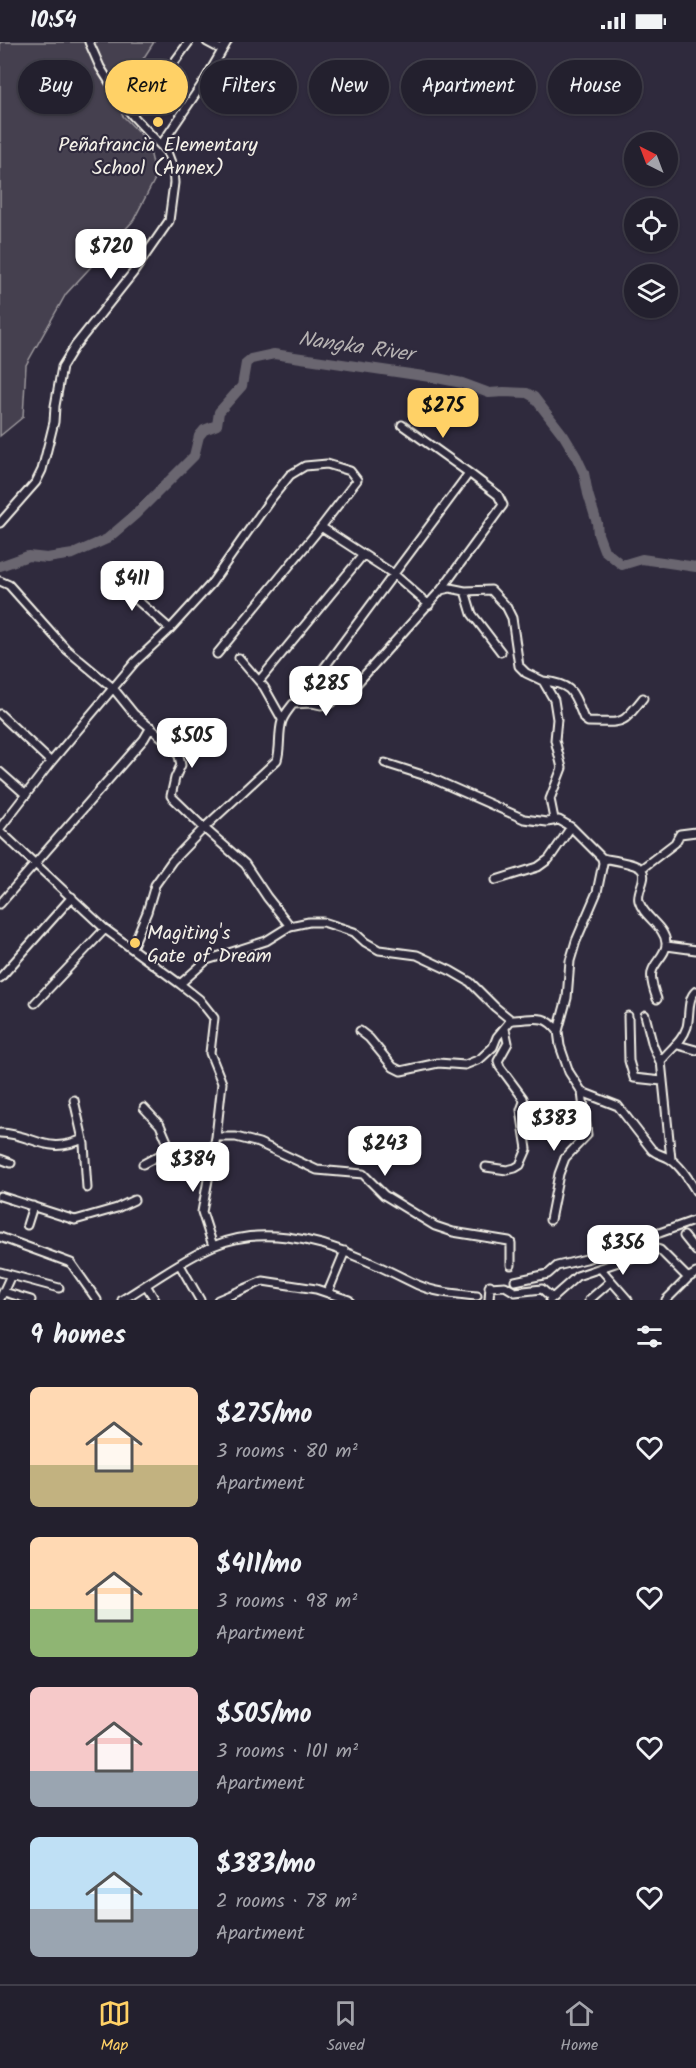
<!DOCTYPE html>
<meta charset="utf-8">
<style>
:root{--surface:#23202e;--page:#2f2d3a;--text:#f1f3f6;--muted:#a3a3aa;--line:#403e4a;--accent:#ffd166}
body{margin:0;font-family:Kalam,sans-serif;background:var(--page);color:var(--text);height:100vh;display:flex;flex-direction:column;font-size:22px;white-space:nowrap}
*{box-sizing:border-box;margin:0}
p{font-size:20px;color:var(--muted)}
.icon{flex:none;width:33px;height:33px;fill:none;stroke:currentColor;stroke-width:2;stroke-linecap:round;stroke-linejoin:round}
.map{position:relative;height:1258px;overflow:hidden}
.side{display:flex;flex-direction:column;background:var(--surface);flex:1}
.side>*{flex:none}
.hud{position:absolute;left:18px;top:18px;width:660px;height:54px;display:flex;gap:12px}
.needle{width:39px;rotate:318deg}
.tools{position:absolute;left:624px;top:90px;display:grid;gap:12px}
.tools a{display:grid;place-items:center;width:54px;height:54px;border-radius:50%;background:var(--surface);box-shadow:0 2px 4px #0004,0 0 0 2px var(--line);font-size:30px}
.price{position:absolute;translate:-50% -51px;padding:0 14px;border-radius:12px;background:#fff;color:#222;font-size:20px;line-height:39px;filter:drop-shadow(0 2px 3px #0008)}
.price::after{content:'';position:absolute;left:50%;top:36px;width:18px;height:14px;margin-left:-9px;background:inherit;clip-path:polygon(0 0,100% 0,50% 100%)}
.price.current{background:var(--accent);color:#111}
ul{padding:0;list-style:none}
li{display:flex;align-items:center;gap:18px;height:150px;padding:0 30px}
li span{display:grid;place-items:center;flex:none;width:168px;height:120px;border-radius:9px;color:#555}
li>.icon{margin-inline-start:auto}
span .icon{width:72px;height:72px;fill:#fffc;stroke-width:1}
li b{font-size:26px}
h2{display:flex;justify-content:space-between;align-items:center;height:72px;padding:0 30px;font-size:26px}
.tag{padding:0 21px;border-radius:27px;background:var(--surface);box-shadow:0 2px 4px #0004,0 0 0 2px var(--line);font-size:21px;line-height:54px}
.tag.current{background:var(--accent);color:#111}
.status{display:flex;justify-content:space-between;align-items:center;height:42px;padding:0 30px;background:var(--surface);direction:ltr}
.status svg{height:16px;fill:currentColor}
.menu{display:flex;justify-content:space-around;align-items:center;height:84px;border-top:2px solid var(--line);background:var(--surface);font-size:16px;color:var(--muted)}
.menu a{display:grid;justify-items:center;gap:3px}
.menu .current{color:var(--accent)}
.map>svg:first-child{display:block}
.green{fill:#454050;stroke:#9c989c;stroke-width:1.5}
.lines{fill:none;stroke-linecap:round;stroke-linejoin:round}
.river{stroke:#6a6670;stroke-width:10}
.street-casing{stroke:#f4f1e8;stroke-width:11}
.street{stroke:#2f2a3d;stroke-width:7}
.poi-dot{fill:#ffd166;stroke:#2f2a3d;stroke-width:2}
.labels{text-anchor:middle;stroke-width:4.5;stroke-linejoin:round;paint-order:stroke}
.poi-label{font-size:20px;fill:#f4f1e8;stroke:#2f2a3d}
.water-label{font-size:21px;font-style:italic;fill:#b6b2b2;stroke:#2f2a3d}
</style>
<div class="status"><b>10:54</b><svg viewBox="0 0 49 12"><path d="M0 12V9h3v3zM5 12V6h3v6zM10 12V3h3v9zM15 12V0h3v12zM26 1h20v11H26zM47 4h2v5h-2z"/></svg></div>
<div class="map">
<svg width="696" height="1258" viewBox="0 0 696 1258">
<rect width="100%" height="100%" fill="#2f2a3d"/>
<filter id="ink" filterUnits="userSpaceOnUse"><feTurbulence type="fractalNoise" baseFrequency=".0167" numOctaves="2"/><feDisplacementMap in="SourceGraphic" scale="12" xChannelSelector="R" yChannelSelector="G"/><feConvolveMatrix kernelMatrix="1 2 1 2 8 2 1 2 1" color-interpolation-filters="sRGB"/></filter>
<g filter="url(#ink)">
<!-- green -->
<path class="green" d="M0 0H154L121 51 122 73 148 100 156 135 133 179 66 252 26 323 23 375 0 394Z"/>
<g class="lines">
<!-- river -->
<path class="river" d="M0 524 28 514 47 516 73 512 107 497 135 473 194 414 199 394 204 388 217 383 219 370 242 344 246 321 251 317 274 312 437 336 462 341 489 351 504 350 527 351 534 355 564 394 576 414 584 431 588 452 597 481 598 492 604 508 622 523 642 517 696 525"/>
<!-- street casing -->
<g class="street-casing">
<path id="street" d="M207 0 222 8
M162 37 189 0
M161 103 205 38 227 0
M402 383 469 431
M0 481 36 440 42 428 54 380 55 364 62 325 75 304 133 231 169 179 174 141 173 126 167 110 133 74 122 60 100 25 89 0
M321 485 395 533 429 563
M113 534 128 550 170 587
M0 539 9 543 66 607 113 646 134 672 171 703 179 714 181 723 175 736 171 754 204 786 277 718C281 705 278 692 282 679 284 673 289 667 293 662L312 661 321 663 330 661 352 647 441 548 450 546 465 549
M501 610 472 572 465 549 491 548 506 564 512 576 519 624 526 631 543 639 554 658 557 677 555 698 562 726 550 757 554 777
M239 616 264 645 282 677
M259 639 363 513
M543 639C574 642 573 651 584 677L588 680C624 680 620 685 643 656
M298 661 469 431 498 453 503 463 441 548
M0 672 51 720
M385 721 429 735 524 777 547 780 559 778 571 785 602 816 603 821 597 850 576 899 570 919 567 956 558 989 560 1004 569 1030 582 1050 618 1064 652 1108C658 1113 664 1113 670 1117 681 1124 689 1138 696 1149
M0 730 26 753
M0 786 51 720 135 620 170 587 211 542 270 458 290 433 305 424 327 422 350 429 357 438 321 485 217 612
M0 789 105 887 180 942 207 918 266 899 290 884 309 880H323L354 890 365 900 379 908 417 913 451 929 470 940 495 965 511 978C533 978 543 970 558 989
M602 816C611 818 637 821 642 828 648 837 636 849 639 859 643 875 665 884 666 901 667 912 654 920 652 930 650 938 654 949 657 957
M641 827 675 801 680 792 696 790
M496 838 538 825 549 817 571 785
M0 862 144 697 151 685
M667 904 696 908
M132 906 147 870 155 843 172 819 204 786 245 822 267 855 290 884
M0 936 72 855
M180 942 199 957 214 976 210 1011 222 1041 216 1095 202 1170 213 1204
M35 961 105 887
M645 973 653 1004 661 1022
M628 974 629 1019 634 1036 662 1039
M360 989 369 996 393 1025 401 1029 438 1021 465 1023 480 1017 493 1005 497 995 511 978
M678 1003 696 1008
M74 1058 84 1102 87 1146
M144 1066 160 1083 169 1104 179 1119 198 1124H210
M0 1091C35 1092 45 1114 83 1097
M216 1095H236L259 1101 317 1128 363 1132 384 1153 435 1184 453 1190 509 1199 511 1201V1223
M0 1117 11 1121
M671 1117 661 1019C670 1007 682 1000 687 985 690 973 687 956 696 949
M143 1122 171 1107
M486 1125 507 1128 515 1126 520 1123 527 1107 521 1068 524 1060 523 1056 500 1025 498 1019 508 1001 505 987
M0 1154 75 1178 117 1166 134 1158
M550 1178 559 1132 565 1116 587 1093 582 1050
M27 1183 33 1164
M684 1194 696 1209
M0 1195 71 1221 97 1258
M180 1223 200 1258
M600 1226 628 1258
M0 1230 59 1246
M515 1239 548 1232 557 1224 586 1217 696 1178
M146 1243 155 1258
M489 1245 505 1244 515 1250 542 1247 552 1256
M4 1250 31 1258
M328 1250 345 1209
M0 1257 11 1233
M122 1258C152 1240 181 1218 213 1204 260 1184 315 1196 360 1216 380 1224 399 1234 418 1243 436 1251 458 1252 477 1254
M218 1258 263 1239 316 1247 349 1258
M489 1258 490 1243
M550 1258 577 1234 657 1207 660 1208 688 1236
M589 1258 611 1239
M666 1258 688 1236 696 1231"/>
</g>
<!-- street -->
<use href="#street" class="street"/>
</g>
</g>
<!-- markers -->
<g class="poi-dot">
<circle cx="158" cy="80" r="6"/>
<circle cx="135" cy="901" r="6"/>
</g>
<g class="labels">
<!-- poi labels -->
<g class="poi-label">
<text x="158" y="109">Peñafrancia Elementary<tspan x="158" dy="23">School (Annex)</tspan></text>
<text x="147" y="897" text-anchor="start">Magiting's<tspan x="147" dy="23">Gate of Dream</tspan></text>
</g>
<!-- water labels -->
<g class="water-label">
<text transform="translate(356 304) rotate(8)" y="7">Nangka River</text>
</g>
</g>
</svg>
<div class="tools">
<a><svg class="needle" viewBox="-14 -14 28 28"><path d="M0-13l5 13h-10z" fill="#e53935"/><path d="M0 13l5-13h-10z" fill="#a3a3aa"/></svg></a>
<a><svg class="icon" aria-label="locate" viewBox="0 0 24 24"><circle cx="12" cy="12" r="6"/><path d="M12 2v4M12 18v4M2 12h4M18 12h4"/></svg></a>
<a><svg class="icon" aria-label="layers" viewBox="0 0 24 24"><path d="M12 4l9 5-9 5-9-5zM3 14l9 5 9-5"/></svg></a>
</div>
<b class="price" style="left:111px;top:238px">$720</b>
<b class="price current" style="left:443px;top:397px">$275</b>
<b class="price" style="left:132px;top:570px">$411</b>
<b class="price" style="left:326px;top:675px">$285</b>
<b class="price" style="left:192px;top:727px">$505</b>
<b class="price" style="left:554px;top:1110px">$383</b>
<b class="price" style="left:385px;top:1135px">$243</b>
<b class="price" style="left:193px;top:1151px">$384</b>
<b class="price" style="left:623px;top:1234px">$356</b>
<div class="hud">
<a class="tag">Buy</a>
<a class="tag current">Rent</a>
<a class="tag">Filters</a>
<a class="tag">New</a>
<a class="tag">Apartment</a>
<a class="tag">House</a>
</div>
</div>
<section class="side">
<h2>9 homes<svg class="icon" aria-label="filters" viewBox="0 0 24 24"><path d="M4 7h16M4 17h16"/><circle cx="9" cy="7" r="2"/><circle cx="15" cy="17" r="2"/></svg></h2>
<ul>
<li><span style="background:linear-gradient(#ffd9b3 65%,#c2b280 0)"><svg class="icon" aria-label="home" viewBox="0 0 24 24"><path d="M3 11l9-7 9 7M6 9v11h12V9"/></svg></span><div><b>$275/mo</b><p>3 rooms · 80 m²</p><p>Apartment</p></div><svg class="icon" aria-label="heart" viewBox="0 0 24 24"><path d="M12 20l-8-8c-3-5 5-10 8-4 3-6 11-1 8 4z"/></svg></li>
<li><span style="background:linear-gradient(#ffd9b3 60%,#8fb573 0)"><svg class="icon" aria-label="home" viewBox="0 0 24 24"><path d="M3 11l9-7 9 7M6 9v11h12V9"/></svg></span><div><b>$411/mo</b><p>3 rooms · 98 m²</p><p>Apartment</p></div><svg class="icon" aria-label="heart" viewBox="0 0 24 24"><path d="M12 20l-8-8c-3-5 5-10 8-4 3-6 11-1 8 4z"/></svg></li>
<li><span style="background:linear-gradient(#f6c9c9 70%,#9aa5b1 0)"><svg class="icon" aria-label="home" viewBox="0 0 24 24"><path d="M3 11l9-7 9 7M6 9v11h12V9"/></svg></span><div><b>$505/mo</b><p>3 rooms · 101 m²</p><p>Apartment</p></div><svg class="icon" aria-label="heart" viewBox="0 0 24 24"><path d="M12 20l-8-8c-3-5 5-10 8-4 3-6 11-1 8 4z"/></svg></li>
<li><span style="background:linear-gradient(#bfe0f5 60%,#9aa5b1 0)"><svg class="icon" aria-label="home" viewBox="0 0 24 24"><path d="M3 11l9-7 9 7M6 9v11h12V9"/></svg></span><div><b>$383/mo</b><p>2 rooms · 78 m²</p><p>Apartment</p></div><svg class="icon" aria-label="heart" viewBox="0 0 24 24"><path d="M12 20l-8-8c-3-5 5-10 8-4 3-6 11-1 8 4z"/></svg></li>
</ul>
</section>
<nav class="menu">
<a class="current"><svg class="icon" aria-label="map" viewBox="0 0 24 24"><path d="M3 6l6-2 6 2 6-2v14l-6 2-6-2-6 2zM9 4v14M15 6v14"/></svg>Map</a>
<a><svg class="icon" aria-label="saved" viewBox="0 0 24 24"><path d="M7 4h10v16l-5-4-5 4z"/></svg>Saved</a>
<a><svg class="icon" aria-label="home" viewBox="0 0 24 24"><path d="M3 11l9-7 9 7M6 9v11h12V9"/></svg>Home</a>
</nav>
